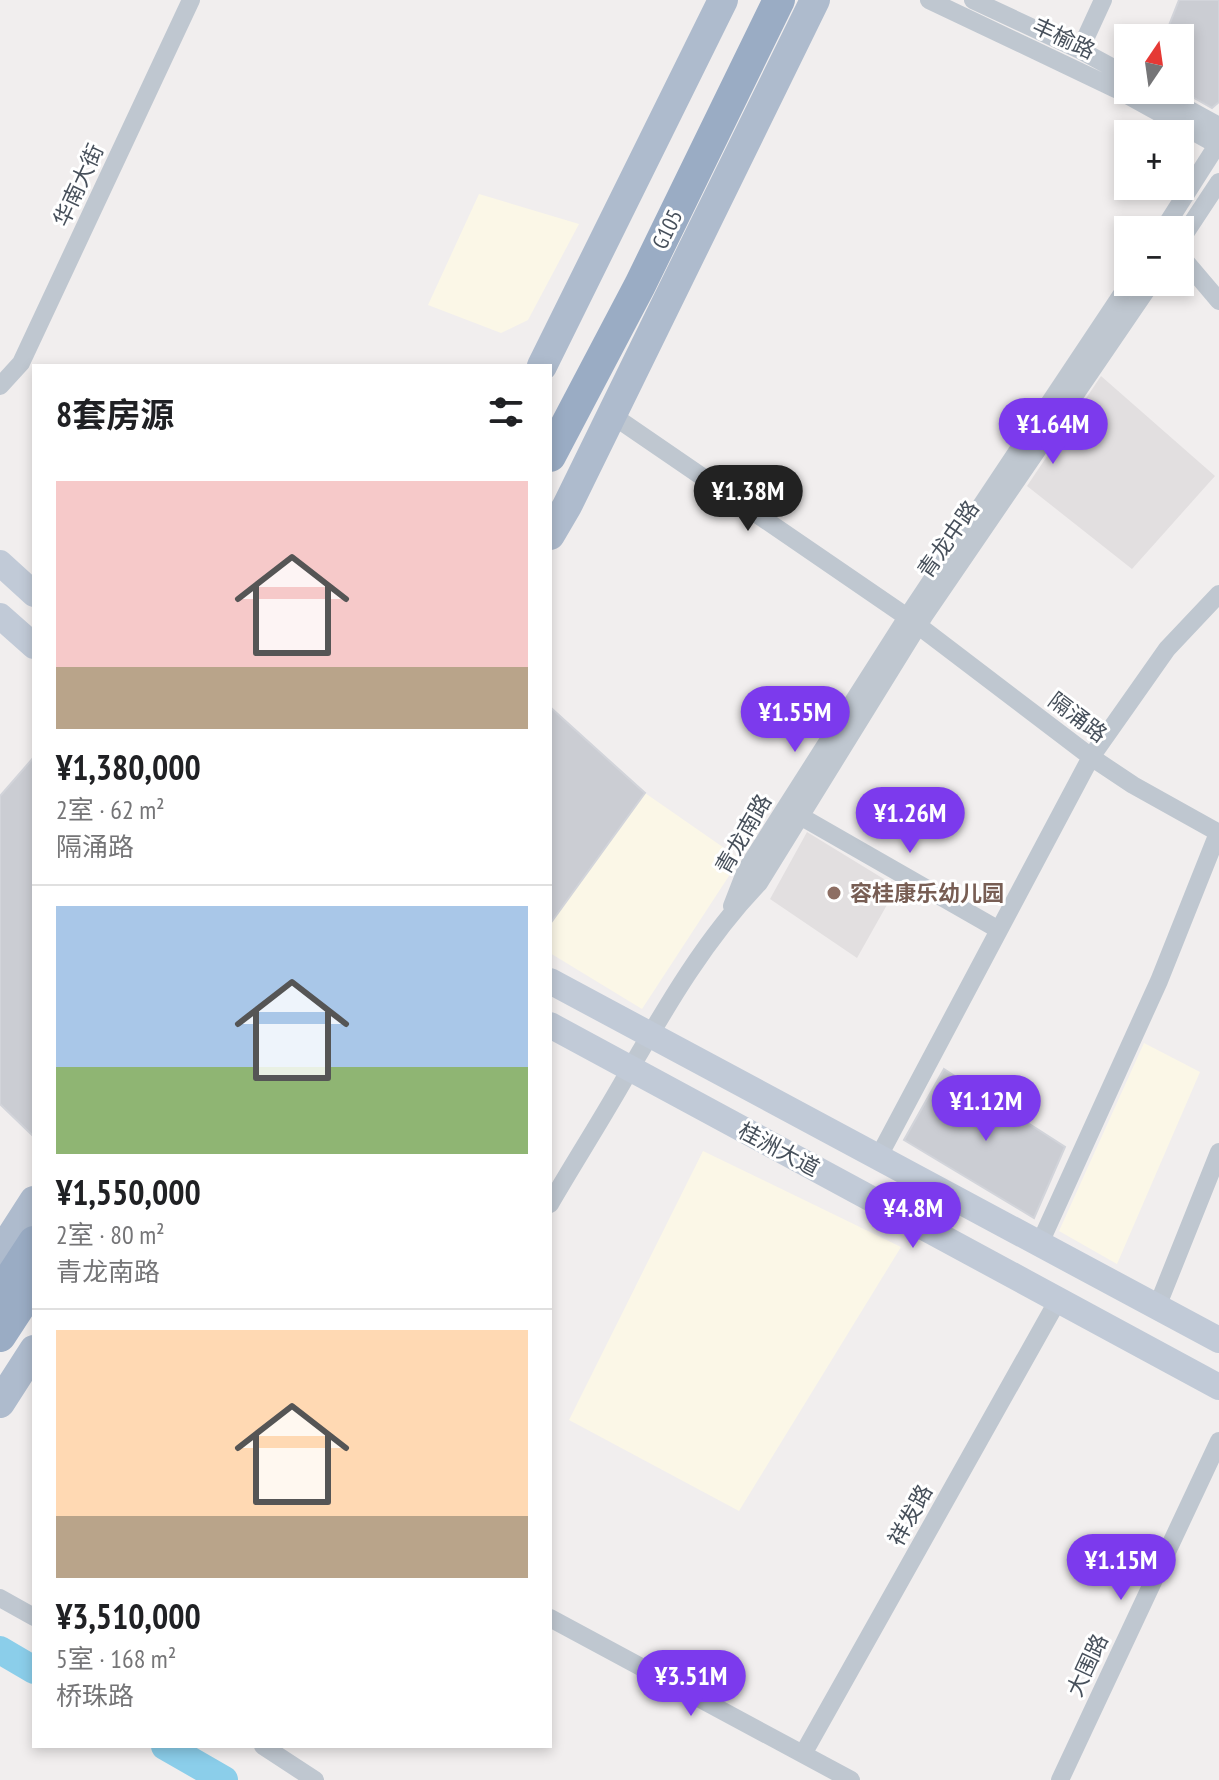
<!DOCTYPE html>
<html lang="zh">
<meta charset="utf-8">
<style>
:root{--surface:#fff;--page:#f2f2f2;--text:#202124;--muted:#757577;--line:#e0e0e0;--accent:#7c3aed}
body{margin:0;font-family:"PT Sans Narrow","Noto Sans SC",sans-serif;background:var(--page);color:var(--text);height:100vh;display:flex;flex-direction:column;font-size:30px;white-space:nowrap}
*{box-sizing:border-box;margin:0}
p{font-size:26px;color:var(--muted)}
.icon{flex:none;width:44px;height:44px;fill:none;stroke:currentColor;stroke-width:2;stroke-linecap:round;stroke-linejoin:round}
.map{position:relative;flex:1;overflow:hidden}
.panel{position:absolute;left:32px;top:364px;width:520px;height:1384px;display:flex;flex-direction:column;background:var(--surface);border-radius:0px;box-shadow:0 4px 12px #0003}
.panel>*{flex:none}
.needle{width:52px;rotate:13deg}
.fabs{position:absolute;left:1114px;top:24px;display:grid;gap:16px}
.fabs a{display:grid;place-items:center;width:80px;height:80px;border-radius:0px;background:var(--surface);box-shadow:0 4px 12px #0003;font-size:40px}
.price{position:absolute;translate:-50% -68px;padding:0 18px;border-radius:28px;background:var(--accent);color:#fff;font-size:26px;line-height:52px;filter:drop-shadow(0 2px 4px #0008)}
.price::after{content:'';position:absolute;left:50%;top:48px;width:24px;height:18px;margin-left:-12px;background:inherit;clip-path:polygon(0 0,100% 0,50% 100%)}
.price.active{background:#222;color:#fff}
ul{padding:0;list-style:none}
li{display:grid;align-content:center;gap:16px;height:424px;padding:0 24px}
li+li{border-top:2px solid var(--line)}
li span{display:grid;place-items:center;height:248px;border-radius:0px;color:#555}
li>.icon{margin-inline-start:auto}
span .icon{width:144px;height:144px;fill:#fffc;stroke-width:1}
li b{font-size:34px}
h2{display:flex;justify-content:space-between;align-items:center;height:96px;padding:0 24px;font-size:34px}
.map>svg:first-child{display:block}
.commercial{fill:#fbf7e7}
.education{fill:#e2dfe0}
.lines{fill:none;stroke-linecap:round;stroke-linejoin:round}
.river{stroke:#8bceea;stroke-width:28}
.building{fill:#cbcdd3;stroke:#d2d4da;stroke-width:2}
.minor{stroke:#bfc7d0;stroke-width:18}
.secondary{stroke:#c1cad7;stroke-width:26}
.primary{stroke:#aebbcd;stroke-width:30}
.trunk{stroke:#9aacc4;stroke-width:32}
.education-dot{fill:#8d6e63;stroke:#fff;stroke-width:3}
.labels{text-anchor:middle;stroke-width:6;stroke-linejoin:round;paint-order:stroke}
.street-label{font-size:22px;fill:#47505b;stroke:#fff}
.education-label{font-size:22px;font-weight:bold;fill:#785e54;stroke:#fff;text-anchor:start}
</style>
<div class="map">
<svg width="1219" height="1780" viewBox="0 0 1219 1780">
<rect width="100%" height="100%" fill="#f1eeee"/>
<!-- commercial -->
<path class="commercial" d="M479 194 579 224 528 320 501 333 428 305Z
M645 793 740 859 642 1009 550 953V924Z
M1144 1043 1200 1072 1117 1264 1059 1231Z
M703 1151 901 1247 739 1511 569 1420Z"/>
<!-- education -->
<path class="education" d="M1101 376 1215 476 1132 569 1027 486Z
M807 832 897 887 857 958 770 899Z"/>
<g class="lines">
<!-- river -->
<path class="river" d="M0 1650 34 1670
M165 1746 224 1780"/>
</g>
<!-- building -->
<path class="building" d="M1179 0H1219V102L1212 108 1180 90V38H1164Z
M550 707 645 793 550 924Z
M34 757V1137L0 1104V796Z
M944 1069 1065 1147 1034 1218 904 1140Z"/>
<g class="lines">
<!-- minor -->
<path class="minor" d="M929 0 1116 89 1219 146
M973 0 1080 50 1128 76
M1080 50 1103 0
M1153 90 1219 126
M1163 230 1219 142
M1180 241 1219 182
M1180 255 1219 301
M0 386 21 363 191 0
M612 415 907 617 1091 757 1133 785 1219 833
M800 816 999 930
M732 906 746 870 907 617 1130 282
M879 1156 1091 757 1167 649 1219 594
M550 1204C576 1159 604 1116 629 1071 667 1005 706 938 759 883L924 616 1152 282
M1040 1243 1159 981 1218 833
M1157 1307 1219 1152
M0 1598 34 1617
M550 1618 851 1780
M263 1746 315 1780
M803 1754 1058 1300
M1060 1780 1219 1441"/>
<!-- secondary -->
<path class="secondary" d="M0 563 34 594
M0 616 34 646
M550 981 1219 1340
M550 1025 1219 1387"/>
<!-- primary -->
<path class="primary" d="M542 366 723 0
M550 535 567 506 815 0
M0 1254 34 1201
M0 1403 34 1350"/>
<!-- trunk -->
<path class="trunk" d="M550 456 640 285 779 0
M0 1294 34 1242
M0 1336 34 1284"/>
</g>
<!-- markers -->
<circle class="education-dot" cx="834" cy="893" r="8"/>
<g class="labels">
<!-- street labels -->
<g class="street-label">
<text transform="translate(1064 38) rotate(25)" y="8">丰榆路</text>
<text transform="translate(78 185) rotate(-65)" y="8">华南大街</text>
<text transform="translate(667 229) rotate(-64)" y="8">G105</text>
<text transform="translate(948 539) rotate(-55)" y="8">青龙中路</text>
<text transform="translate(1078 717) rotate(37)" y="8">隔涌路</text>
<text transform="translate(743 834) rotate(-60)" y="8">青龙南路</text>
<text transform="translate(779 1149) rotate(28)" y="8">桂洲大道</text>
<text transform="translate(910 1515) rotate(-61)" y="8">祥发路</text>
<text transform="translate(1087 1665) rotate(-65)" y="8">大围路</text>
</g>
<!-- education labels -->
<g class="education-label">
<text x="850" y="901">容桂康乐幼儿园</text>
</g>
</g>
</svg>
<div class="fabs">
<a><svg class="needle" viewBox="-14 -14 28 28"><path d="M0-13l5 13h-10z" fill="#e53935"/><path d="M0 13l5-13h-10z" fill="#757577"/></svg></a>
<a>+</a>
<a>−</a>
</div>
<b class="price" style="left:1053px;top:466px">¥1.64M</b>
<b class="price active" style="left:748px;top:533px">¥1.38M</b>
<b class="price" style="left:795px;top:754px">¥1.55M</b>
<b class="price" style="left:910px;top:855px">¥1.26M</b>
<b class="price" style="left:986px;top:1143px">¥1.12M</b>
<b class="price" style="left:913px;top:1250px">¥4.8M</b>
<b class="price" style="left:1121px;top:1602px">¥1.15M</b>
<b class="price" style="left:691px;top:1718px">¥3.51M</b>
<section class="panel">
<h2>8套房源<svg class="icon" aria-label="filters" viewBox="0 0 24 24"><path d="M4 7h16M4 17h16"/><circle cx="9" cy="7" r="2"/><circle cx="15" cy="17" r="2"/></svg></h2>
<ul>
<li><span style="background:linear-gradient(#f6c9c9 75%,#b9a48a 0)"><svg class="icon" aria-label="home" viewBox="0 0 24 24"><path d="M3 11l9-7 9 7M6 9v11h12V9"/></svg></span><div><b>¥1,380,000</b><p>2室 · 62 m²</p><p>隔涌路</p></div></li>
<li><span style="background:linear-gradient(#a9c7e8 65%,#8fb573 0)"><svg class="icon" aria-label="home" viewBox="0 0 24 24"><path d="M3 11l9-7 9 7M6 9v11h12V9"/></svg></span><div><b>¥1,550,000</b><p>2室 · 80 m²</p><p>青龙南路</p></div></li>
<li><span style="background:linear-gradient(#ffd9b3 75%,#b9a48a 0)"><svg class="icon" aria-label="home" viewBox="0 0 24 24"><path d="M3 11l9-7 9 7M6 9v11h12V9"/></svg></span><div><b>¥3,510,000</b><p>5室 · 168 m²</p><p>桥珠路</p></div></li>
</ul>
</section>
</div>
